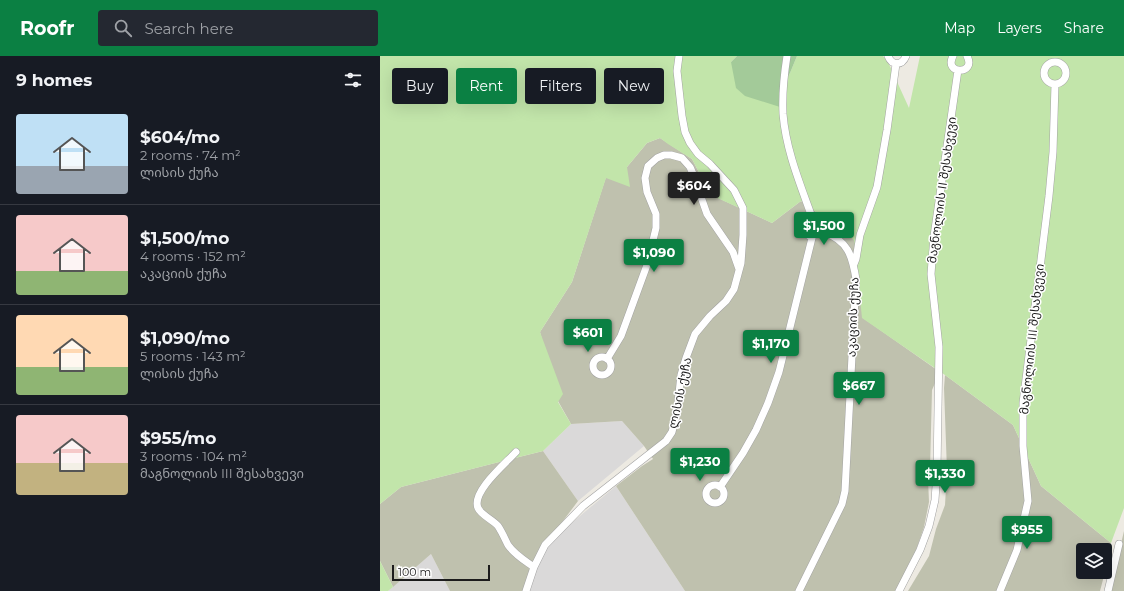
<!DOCTYPE html>
<meta charset="utf-8">
<style>
:root{--surface:#171b24;--page:#242831;--text:#f1f3f6;--muted:#9ea1a6;--line:#363941;--accent:#0b8043}
body{margin:0;font-family:Montserrat,"Noto Sans Georgian",sans-serif;background:var(--page);color:var(--text);height:100vh;display:flex;flex-direction:column;font-size:15px;white-space:nowrap}
*{box-sizing:border-box;margin:0}
p{font-size:13px;color:var(--muted)}
.icon{flex:none;width:22px;height:22px;fill:none;stroke:currentColor;stroke-width:2;stroke-linecap:round;stroke-linejoin:round}
.map{position:relative;flex:1;overflow:hidden}
.drawer{display:flex;flex-direction:column;background:var(--surface);width:380px}
.drawer>*{flex:none}
.top-card{position:absolute;left:12px;top:12px;width:380px;height:36px;display:flex;gap:8px}
.tools{position:absolute;left:696px;top:487px;display:grid;gap:8px}
.tools a{display:grid;place-items:center;width:36px;height:36px;border-radius:4px;background:var(--surface);box-shadow:0 4px 16px #0002;font-size:20px}
.scale{position:absolute;left:12px;bottom:10px;width:98px;box-sizing:border-box;padding-left:4px;border:2px solid #1c1c1c;border-top:0;font-size:11px;line-height:14px;white-space:nowrap;color:#1c1c1c;-webkit-text-stroke:3px #fff;paint-order:stroke}
.price{position:absolute;translate:-50% -34px;padding:0 9px;border-radius:4px;background:var(--accent);color:#fff;font-size:13px;line-height:26px;filter:drop-shadow(0 1px 2px #0008)}
.price::after{content:'';position:absolute;left:50%;top:24px;width:12px;height:9px;margin-left:-6px;background:inherit;clip-path:polygon(0 0,100% 0,50% 100%)}
.price.on{background:#222;color:#fff}
ul{padding:0;list-style:none}
li{display:flex;align-items:center;gap:12px;height:100px;padding:0 16px}
li+li{border-top:1px solid var(--line)}
li span{display:grid;place-items:center;flex:none;width:112px;height:80px;border-radius:4px;color:#555}
li>.icon{margin-inline-start:auto}
span .icon{width:48px;height:48px;fill:#fffc;stroke-width:1}
li b{font-size:17px}
h2{display:flex;justify-content:space-between;align-items:center;height:48px;padding:0 16px;font-size:17px}
.tag{padding:0 14px;border-radius:4px;background:var(--surface);box-shadow:0 4px 16px #0002;font-size:14px;line-height:36px}
.tag.on{background:var(--accent);color:#fff}
header{display:flex;align-items:center;gap:24px;box-sizing:border-box;height:56px;padding:0 20px;background:var(--accent);color:#fff}
header strong{font-size:19px}
nav{display:flex;gap:22px;margin-inline-start:auto;font-size:14px}
.search{width:280px;height:36px;background:var(--page);display:flex;align-items:center;gap:10px;box-sizing:border-box;padding:0 14px;border-radius:4px;color:var(--muted);font-size:15px}
main{display:flex;flex:1;min-height:0}
.map>svg:first-child{display:block}
.residential{fill:#dad9d9}
.construction{fill:#bfc1ae}
.grass{fill:#c2e5aa}
.forest{fill:#a3ca99}
.lines{fill:none;stroke-linecap:round;stroke-linejoin:round}
.minor-casing{stroke:#a3a3a3;stroke-width:8}
.minor{stroke:#fff;stroke-width:7}
.labels{text-anchor:middle;stroke-width:3;stroke-linejoin:round;paint-order:stroke}
.street-label{font-size:12px;fill:#1c1c1c;stroke:#fff}
</style>
<header>
<strong>Roofr</strong>
<div class="search"><svg class="icon" aria-label="search" viewBox="0 0 24 24"><circle cx="10" cy="10" r="6"/><path d="M15 15l6 6"/></svg>Search here</div>
<nav><a>Map</a><a>Layers</a><a>Share</a></nav>
</header>
<main>
<section class="drawer">
<h2>9 homes<svg class="icon" aria-label="filters" viewBox="0 0 24 24"><path d="M4 7h16M4 17h16"/><circle cx="9" cy="7" r="2"/><circle cx="15" cy="17" r="2"/></svg></h2>
<ul>
<li><span style="background:linear-gradient(#bfe0f5 65%,#9aa5b1 0)"><svg class="icon" aria-label="home" viewBox="0 0 24 24"><path d="M3 11l9-7 9 7M6 9v11h12V9"/></svg></span><div><b>$604/mo</b><p>2 rooms · 74 m²</p><p>ლისის ქუჩა</p></div></li>
<li><span style="background:linear-gradient(#f6c9c9 70%,#8fb573 0)"><svg class="icon" aria-label="home" viewBox="0 0 24 24"><path d="M3 11l9-7 9 7M6 9v11h12V9"/></svg></span><div><b>$1,500/mo</b><p>4 rooms · 152 m²</p><p>აკაციის ქუჩა</p></div></li>
<li><span style="background:linear-gradient(#ffd9b3 65%,#8fb573 0)"><svg class="icon" aria-label="home" viewBox="0 0 24 24"><path d="M3 11l9-7 9 7M6 9v11h12V9"/></svg></span><div><b>$1,090/mo</b><p>5 rooms · 143 m²</p><p>ლისის ქუჩა</p></div></li>
<li><span style="background:linear-gradient(#f6c9c9 60%,#c2b280 0)"><svg class="icon" aria-label="home" viewBox="0 0 24 24"><path d="M3 11l9-7 9 7M6 9v11h12V9"/></svg></span><div><b>$955/mo</b><p>3 rooms · 104 m²</p><p>მაგნოლიის III შესახვევი</p></div></li>
</ul>
</section>
<div class="map">
<svg width="744" height="535" viewBox="0 0 744 535">
<rect width="100%" height="100%" fill="#edeae2"/>
<!-- residential -->
<path class="residential" d="M242 365 264 390 198 445 163 395 191 368Z
M236 430 305 535H146L165 489Z
M51 498 70 535H8Z"/>
<!-- construction -->
<path class="construction" d="M280 82 312 103 323 124V135L392 167 421 145 475 184 483 262 560 316 552 334 550 413 548 423 549 446 544 471 535 497 516 535H305L236 430 262 410 273 403 264 390 242 365 191 368 178 345 160 276 192 226 226 121 247 111 267 87Z
M565 319 633 369 661 430 731 487 725 515V494H703V516H725L720 535H528L549 500 556 473 565 449 567 415 564 332Z
M163 395 198 445 165 489 146 535H70L51 498 13 531 0 505V448L21 431Z
M744 475V535H731L740 492Z"/>
<!-- grass -->
<path class="grass" d="M0 0H357L351 6 406 24 410 17 417 0H503L508 6 529 52 540 0H744V452L731 487 661 430 633 369 565 319 482 262 474 184 421 145 392 167 322 135 323 124 312 103 288 88 280 82 267 87 247 111 250 131 226 122 192 226 160 276 183 338 178 346 191 368 163 395 21 431 0 448Z
M0 505 13 531 8 535H0Z"/>
<!-- forest -->
<path class="forest" d="M357 0H417L410 17 406 24 400 51 365 40 356 32 351 6Z"/>
<g class="lines">
<!-- minor casing -->
<g class="minor-casing">
<path id="minor" d="M407 0C404 19 402 38 403 58 406 95 421 130 433 164
M508 0C512 10 522 10 526 0
M573 0C563 19 597 19 587 0
M664 17a11 11 0 1 1 22 0a11 11 0 1 1-22 0Z
M432 182C411 170 447 152 444 176
M474 208 476 203 480 179 497 131 507 74 516 8
M213 310a9 9 0 1 1 18 0a9 9 0 1 1-18 0Z
M227 303 241 280 267 209 276 172V158L267 136 265 122 268 110 277 102 284 99H291L302 102 310 111 313 118 327 158 353 196 359 213
M136 396C126 407 91 436 98 452 101 459 113 464 118 470 122 476 125 483 128 489 135 499 144 504 154 511
M326 438a9 9 0 1 1 18 0a9 9 0 1 1-18 0Z
M340 431 363 397 376 374 388 347 399 316 432 182
M146 535 154 511 165 489 203 450 286 385 292 376 297 356 301 319 306 302 315 278 330 260 346 245 354 233 361 207 363 179V152L354 134 330 108 318 98 310 87 305 76 302 60 297 15 299 0
M419 535 462 448 465 435 476 223C472 199 468 185 444 176
M519 535 540 494 549 470 555 444 557 415 559 291 551 218 554 180 578 14
M620 535 637 494 648 445 643 390V347L669 140 673 96 675 28
M728 535 739 488"/>
</g>
<!-- minor -->
<use href="#minor" class="minor"/>
</g>
<g class="labels">
<!-- street labels -->
<g class="street-label">
<text transform="translate(562 134) rotate(-82)" y="4">მაგნოლიის II შესახვევი</text>
<text transform="translate(473 261) rotate(-88)" y="4">აკაციის ქუჩა</text>
<text transform="translate(652 283) rotate(-84)" y="4">მაგნოლიის III შესახვევი</text>
<text transform="translate(300 337) rotate(-78)" y="4">ლისის ქუჩა</text>
</g>
</g>
</svg>
<div class="tools">
<a><svg class="icon" aria-label="layers" viewBox="0 0 24 24"><path d="M12 4l9 5-9 5-9-5zM3 14l9 5 9-5"/></svg></a>
</div>
<div class="scale">100 m</div>
<b class="price on" style="left:314px;top:150px">$604</b>
<b class="price" style="left:444px;top:190px">$1,500</b>
<b class="price" style="left:274px;top:217px">$1,090</b>
<b class="price" style="left:208px;top:297px">$601</b>
<b class="price" style="left:391px;top:308px">$1,170</b>
<b class="price" style="left:479px;top:350px">$667</b>
<b class="price" style="left:320px;top:426px">$1,230</b>
<b class="price" style="left:565px;top:438px">$1,330</b>
<b class="price" style="left:647px;top:494px">$955</b>
<div class="top-card">
<a class="tag">Buy</a>
<a class="tag on">Rent</a>
<a class="tag">Filters</a>
<a class="tag">New</a>
</div>
</div>
</main>
